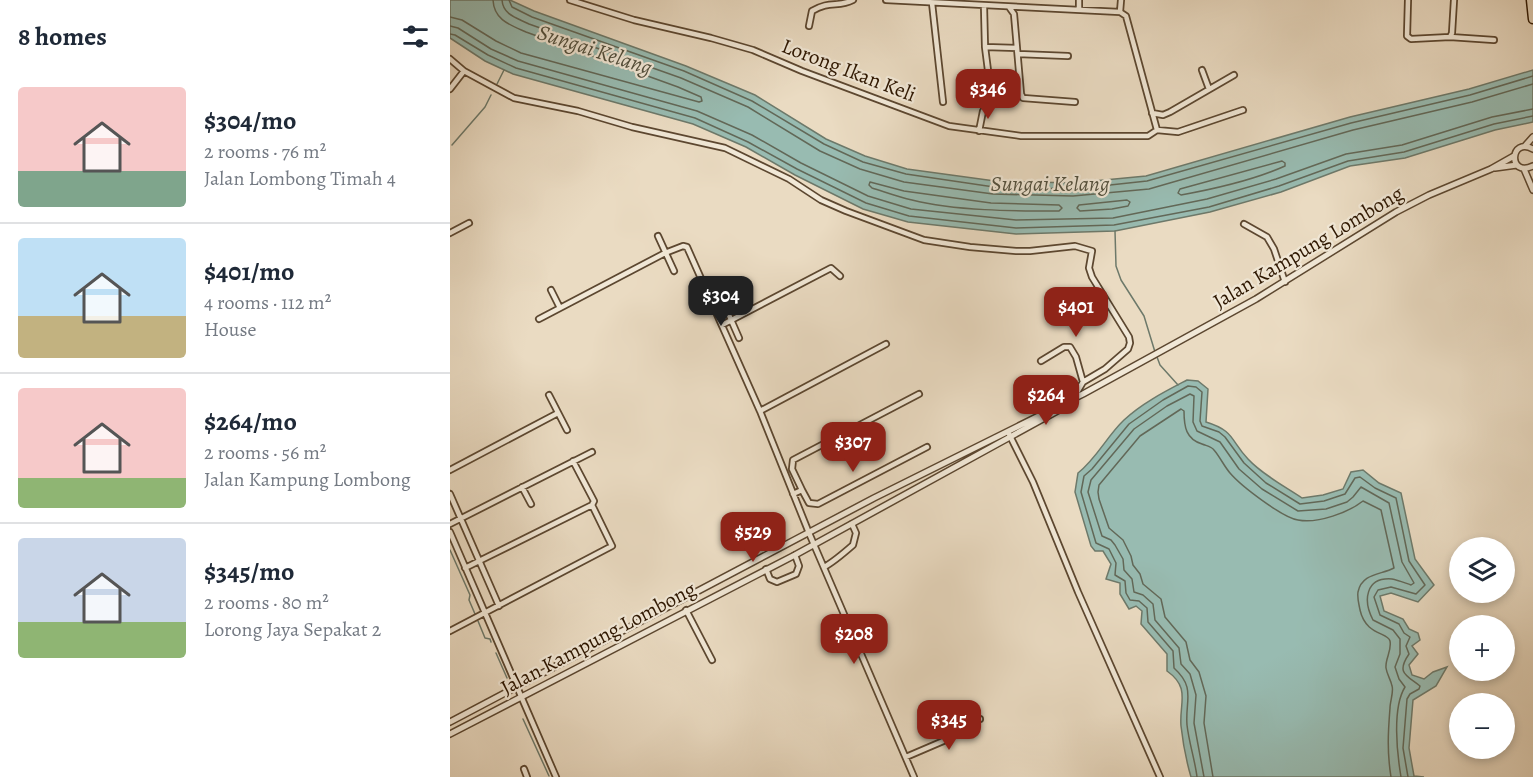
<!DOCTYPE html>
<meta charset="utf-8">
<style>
:root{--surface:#fff;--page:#f2f2f3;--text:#1f2937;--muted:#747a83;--line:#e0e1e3;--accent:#8f2418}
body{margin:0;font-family:Alegreya,serif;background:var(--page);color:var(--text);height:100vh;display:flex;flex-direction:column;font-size:22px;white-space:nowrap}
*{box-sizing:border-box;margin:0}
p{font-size:20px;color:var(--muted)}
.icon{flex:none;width:33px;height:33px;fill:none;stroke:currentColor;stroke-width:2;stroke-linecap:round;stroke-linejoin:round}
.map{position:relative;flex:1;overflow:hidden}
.panel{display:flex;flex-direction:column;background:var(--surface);width:450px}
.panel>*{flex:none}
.tools{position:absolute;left:999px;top:537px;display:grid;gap:12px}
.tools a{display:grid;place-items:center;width:66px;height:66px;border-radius:50%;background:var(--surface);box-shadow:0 3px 9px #0003;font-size:30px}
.price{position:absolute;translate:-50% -51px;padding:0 14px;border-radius:12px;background:var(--accent);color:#fff;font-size:20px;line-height:39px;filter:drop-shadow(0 2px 3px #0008)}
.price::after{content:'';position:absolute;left:50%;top:36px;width:18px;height:14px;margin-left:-9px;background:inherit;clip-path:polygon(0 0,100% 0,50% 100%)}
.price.active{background:#222;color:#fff}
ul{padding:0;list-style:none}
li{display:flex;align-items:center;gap:18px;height:150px;padding:0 18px}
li+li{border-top:2px solid var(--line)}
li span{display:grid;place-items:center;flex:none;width:168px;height:120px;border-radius:6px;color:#555}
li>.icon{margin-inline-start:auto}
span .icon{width:72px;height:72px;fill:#fffc;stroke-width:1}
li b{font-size:26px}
h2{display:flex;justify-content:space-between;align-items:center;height:72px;padding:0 18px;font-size:26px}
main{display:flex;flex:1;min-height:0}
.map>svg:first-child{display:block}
.water{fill:#98bbb1;stroke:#6d796a;stroke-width:1.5}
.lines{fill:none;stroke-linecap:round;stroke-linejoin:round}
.shore{stroke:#626858;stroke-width:1.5}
.stream{stroke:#6d796a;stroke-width:1.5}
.minor-casing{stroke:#5c4730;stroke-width:8}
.tertiary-casing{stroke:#5c4730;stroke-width:8}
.motorway-casing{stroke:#2d1600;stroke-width:11}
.minor{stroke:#f1e8d7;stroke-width:4.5}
.tertiary{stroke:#f1e8d7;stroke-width:5}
.motorway{stroke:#eadbc2;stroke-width:8}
.labels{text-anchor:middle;stroke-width:4.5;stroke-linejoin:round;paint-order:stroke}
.street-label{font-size:21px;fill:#2d1600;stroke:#f1e8d7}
.water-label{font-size:22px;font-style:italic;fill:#52503e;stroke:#f1e8d7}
</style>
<main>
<section class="panel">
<h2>8 homes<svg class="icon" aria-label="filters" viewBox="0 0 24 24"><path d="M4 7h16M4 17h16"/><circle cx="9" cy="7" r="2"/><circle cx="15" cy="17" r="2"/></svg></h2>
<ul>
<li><span style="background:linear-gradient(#f6c9c9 70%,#7fa58c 0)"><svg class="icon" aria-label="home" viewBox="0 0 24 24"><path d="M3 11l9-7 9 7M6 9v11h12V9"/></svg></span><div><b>$304/mo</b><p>2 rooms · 76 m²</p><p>Jalan Lombong Timah 4</p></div></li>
<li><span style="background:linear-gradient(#bfe0f5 65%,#c2b280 0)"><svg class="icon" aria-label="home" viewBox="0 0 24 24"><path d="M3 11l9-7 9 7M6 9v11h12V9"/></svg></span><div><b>$401/mo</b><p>4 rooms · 112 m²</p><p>House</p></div></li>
<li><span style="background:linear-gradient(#f6c9c9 75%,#8fb573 0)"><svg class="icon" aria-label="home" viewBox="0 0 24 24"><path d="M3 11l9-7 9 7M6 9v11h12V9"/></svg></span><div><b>$264/mo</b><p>2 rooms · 56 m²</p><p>Jalan Kampung Lombong</p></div></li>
<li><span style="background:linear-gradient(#c9d6e8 70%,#8fb573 0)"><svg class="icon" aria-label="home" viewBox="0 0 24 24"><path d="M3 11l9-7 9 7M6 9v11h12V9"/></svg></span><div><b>$345/mo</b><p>2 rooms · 80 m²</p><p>Lorong Jaya Sepakat 2</p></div></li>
</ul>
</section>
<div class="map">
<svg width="1083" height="777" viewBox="0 0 1083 777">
<rect width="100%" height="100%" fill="#eadbc2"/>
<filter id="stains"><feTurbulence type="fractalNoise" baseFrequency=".00333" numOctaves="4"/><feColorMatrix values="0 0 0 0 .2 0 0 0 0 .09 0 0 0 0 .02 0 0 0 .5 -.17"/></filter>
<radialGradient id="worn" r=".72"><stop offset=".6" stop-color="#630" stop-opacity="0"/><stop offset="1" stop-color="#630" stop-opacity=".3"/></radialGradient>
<!-- water -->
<path class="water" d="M0 0H60L84 11 236 66 305 95 376 139 415 156 457 169 545 181 623 183 696 176 900 117 1019 89 1083 70V122L1045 130 955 158 900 166 831 192 760 212 665 231 566 234 458 222 413 209 345 175 296 147 243 124 63 74 35 61 0 38Z
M737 380 748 381 758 389 756 422C785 431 780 440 798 459 813 475 834 486 852 498L873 495 893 489 901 472 913 470 929 483 951 493 965 559 984 585 968 602 941 593 930 596 934 611 953 619 959 629 968 633 970 640 962 646 968 654 959 665 962 675 974 679 983 672 997 667 986 686 963 700 959 748 964 776 974 777H741C736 760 733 744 731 726 729 703 741 688 717 671V654L691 624 692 611 686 606 679 609 670 594V583L656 579 661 564 653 551H645L641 546 625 492 628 473C647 458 657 436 674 420 692 403 716 391 737 380Z"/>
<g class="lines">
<!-- shore -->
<path class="shore" d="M52 0C53 15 67 18 79 24L231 78 298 107 370 151 410 169 454 182 543 194 623 196 699 189 903 130 1022 102 1083 84
M59 0 62 7 82 17 234 71 302 101 374 144 413 162 456 174 544 187 623 189 697 181 901 123 1020 95 1083 76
M0 17 12 20 46 41 71 53 249 102 252 101 251 97 228 87 76 32C60 25 44 20 43 0
M0 26 8 28 41 49 68 61 247 111 302 135 351 163 418 196 461 209 566 220 663 218 757 199 826 179 896 154 952 145 1042 117 1083 109
M0 34 5 35 38 55 66 68 245 118 298 142 347 169 416 203 459 216 566 228 664 225 759 207 829 186 898 161 954 152 1044 124 1083 116
M832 161 835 163V166C804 180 764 189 731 195L728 193 730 189Z
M420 182 454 191 541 203 609 205 612 208 609 211C564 211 505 211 462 200 448 197 435 192 422 188L419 185Z
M677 200 680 202 678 206 662 209 630 211 627 208 629 205Z
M747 777C745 760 739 743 737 725 735 700 746 688 724 668L723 651 698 622 697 608 689 601 680 600 676 593 675 581 665 575 666 563 659 549 646 543 631 492 634 476 642 469 679 424 713 400 738 386 746 387 752 392 750 421 752 426 769 432 775 437 794 463 816 483 850 504 874 501 895 494 905 478 910 477 925 488 946 498 959 561 975 585 966 594 941 587 928 590 924 597 930 615 949 624 954 633 960 637 956 646 959 654C946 673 956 675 970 686L969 689 960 694 957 699 953 748 958 777
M754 777 744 723 746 695 740 674 731 664 729 648 705 620 703 604 693 595 684 592 682 579 674 570 673 559 665 545 661 540 652 536 638 492 641 480 684 429 717 406 740 394 744 396 743 422 747 431 770 442 789 469 812 489 848 511 876 509 897 502 903 497 911 487 939 503 952 562 964 583 961 585C955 583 948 580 942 579 915 577 913 601 923 620L943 630 950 639V654L945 667 949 679 955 687C942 708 947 753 951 777
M763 777 754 723 756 696 749 672 740 660 736 642 715 617 711 599 693 584 690 574 683 565 681 556 673 540 659 528 649 499 648 492 649 485 690 436 731 409 734 411C734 427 736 439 752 444 757 446 761 446 764 450 770 457 774 466 780 473 791 486 833 518 848 520 868 524 899 512 913 501L931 510 944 568C931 575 912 573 908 592 907 598 909 604 910 610 916 636 938 632 940 641 942 651 935 659 936 668 937 675 941 680 942 686 944 691 940 702 940 708 938 733 937 752 941 777"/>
<!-- stream -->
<path class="stream" d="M47 84 54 70
M2 145 35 107 41 95
M665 231 666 266 671 280 694 316 705 352
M707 357 710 365 728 385
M0 550 20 595 19 600 25 614
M28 621 35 638 40 639 41 642
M46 653 57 678
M73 719 99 776"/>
<!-- minor casing -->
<g class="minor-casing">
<path id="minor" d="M120 0 184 20 261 38 303 50 352 71 499 126 571 136H698L707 130
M436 0 670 12
M958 0 957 36 961 39 1000 37 1002 33 1004 0
M482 3 493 102
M559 7 564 14 571 94 573 98 625 102
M629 10V0
M670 12 676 16 707 130
M670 12 671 0
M359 26 362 11C380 0 388 8 403 0
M1000 37 1044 40
M535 47 567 48
M568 54 618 56
M0 59 14 71 64 98 128 111 182 127 275 148 339 179 371 200 396 211 474 240 520 247 566 251H580L625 246 642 251 639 268 642 277 679 337 680 343 678 349 655 369 633 382 623 399
M752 70 759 89
M540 83 570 84
M0 89 14 71
M702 113 713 115 720 112 784 75
M707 130 728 132 793 110
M529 131 533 111 538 106 541 94 535 47 534 6
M794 224 817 237 824 249 835 282
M0 233 19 223
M208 236 224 271
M101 290 110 308
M275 306 289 338
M89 319 215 253 233 246 237 247 310 411 359 533 464 777
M272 325 381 268 390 276
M591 361 614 347H620L626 357 633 382
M99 395 117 430
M310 411 436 344
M559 434 583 482 628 592 710 777
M123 461 144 501 142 505
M0 470 108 413
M72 487 81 504
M352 490 342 469 343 460 469 394
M0 494 49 606
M343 494 352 490 359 503 368 504 477 447
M0 524 142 452
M0 532 106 777
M374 567C382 563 395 552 403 545L406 533 402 524
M15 568 142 505
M316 569 320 579 327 582 346 574 349 566 345 555
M236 610 262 660
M0 631 162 546 142 505
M456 757 498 739 504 725 517 720 530 719
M74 769 77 777"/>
</g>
<!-- tertiary casing -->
<g class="tertiary-casing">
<path id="tertiary" d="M1075 146 1083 137
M1083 149C1060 136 1057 178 1083 166
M1045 168 1067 165
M1074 169 1083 190
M0 722 424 498 633 394 806 299 946 212 979 195 1041 169 1064 156
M0 734 345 555 620 404"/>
</g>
<!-- motorway casing -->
<g class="motorway-casing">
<path id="motorway" d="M1081 0 1083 19"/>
</g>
<!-- minor -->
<use href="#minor" class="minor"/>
<!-- tertiary -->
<use href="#tertiary" class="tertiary"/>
<!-- motorway -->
<use href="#motorway" class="motorway"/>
</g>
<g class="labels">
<!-- street labels -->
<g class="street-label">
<text transform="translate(399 70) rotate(21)" y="7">Lorong Ikan Keli</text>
<text transform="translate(858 247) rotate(-31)" y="7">Jalan Kampung Lombong</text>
<text transform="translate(148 638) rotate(-28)" y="7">Jalan Kampung Lombong</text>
</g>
<!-- water labels -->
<g class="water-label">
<text transform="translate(145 49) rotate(18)" y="8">Sungai Kelang</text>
<text x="600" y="191">Sungai Kelang</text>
</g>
</g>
<rect width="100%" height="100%" filter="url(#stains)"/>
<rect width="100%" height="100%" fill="url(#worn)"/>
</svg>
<div class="tools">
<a><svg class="icon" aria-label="layers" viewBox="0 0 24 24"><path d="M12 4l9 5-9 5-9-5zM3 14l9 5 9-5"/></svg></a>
<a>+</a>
<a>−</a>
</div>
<b class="price" style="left:538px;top:120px">$346</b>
<b class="price active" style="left:271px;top:327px">$304</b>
<b class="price" style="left:626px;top:338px">$401</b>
<b class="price" style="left:596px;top:426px">$264</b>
<b class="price" style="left:403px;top:473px">$307</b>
<b class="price" style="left:303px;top:563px">$529</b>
<b class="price" style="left:404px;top:665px">$208</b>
<b class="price" style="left:499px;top:751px">$345</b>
</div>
</main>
